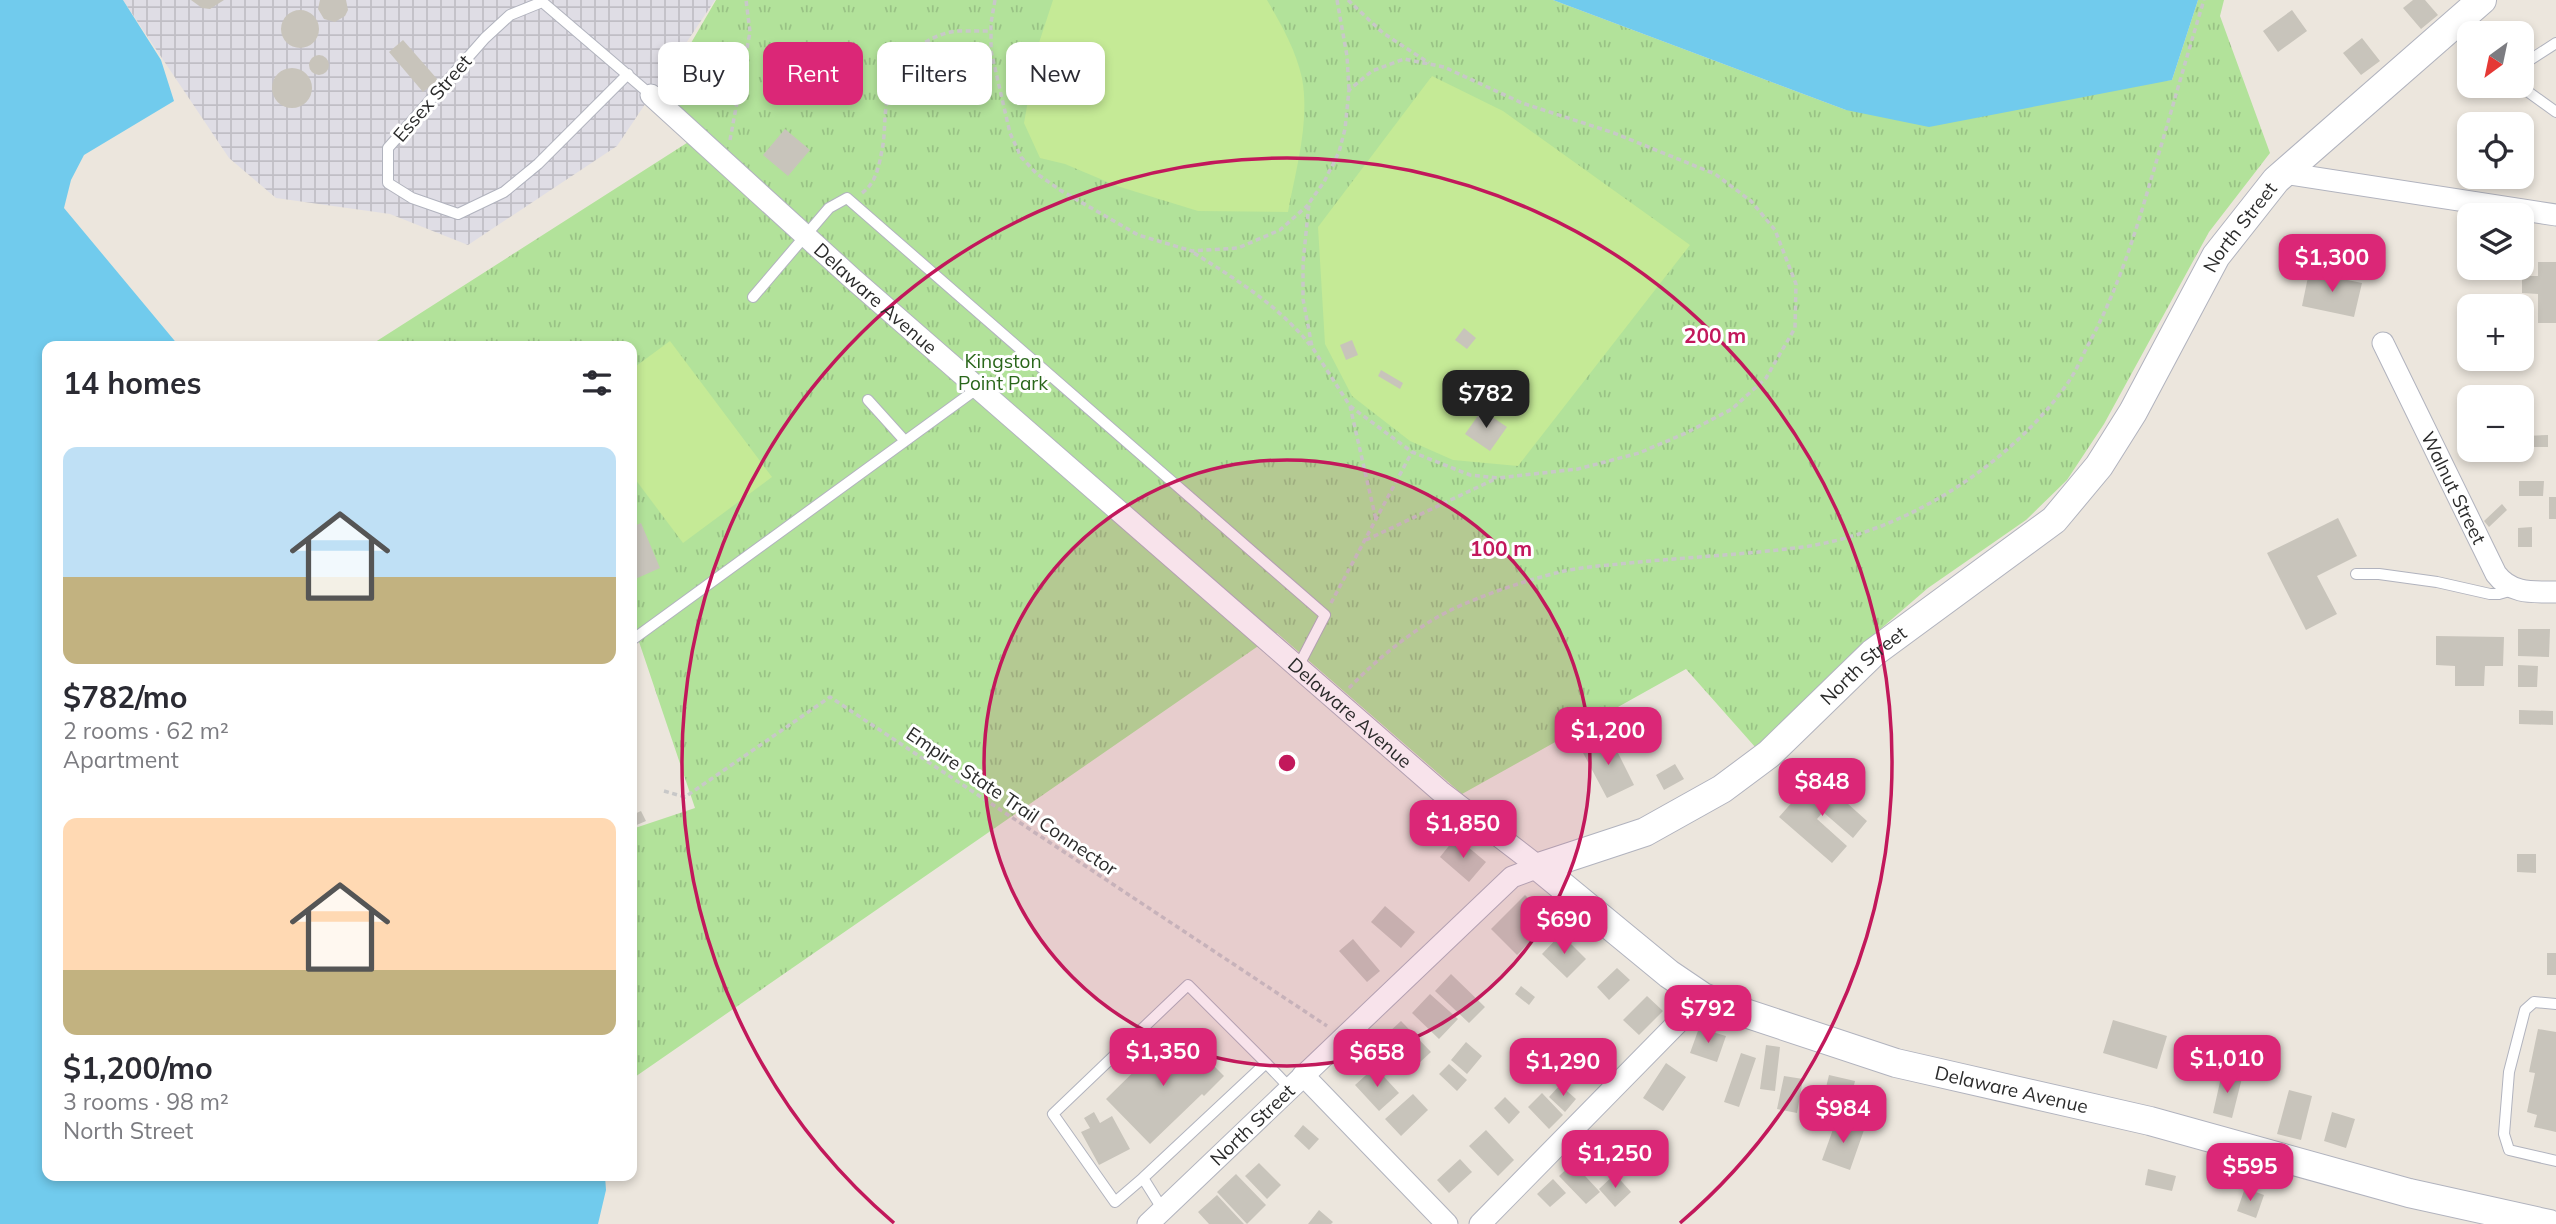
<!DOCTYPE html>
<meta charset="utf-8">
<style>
:root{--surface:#fff;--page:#f7f7f7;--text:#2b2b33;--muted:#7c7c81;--accent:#db2777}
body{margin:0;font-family:Mulish,sans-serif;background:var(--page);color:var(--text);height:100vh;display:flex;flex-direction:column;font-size:26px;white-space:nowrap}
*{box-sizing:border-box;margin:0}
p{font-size:23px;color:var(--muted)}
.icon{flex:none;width:38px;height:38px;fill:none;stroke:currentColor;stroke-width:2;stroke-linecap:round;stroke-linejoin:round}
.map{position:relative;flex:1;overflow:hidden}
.details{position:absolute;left:42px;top:341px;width:595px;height:840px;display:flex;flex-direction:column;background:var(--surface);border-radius:14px;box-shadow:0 4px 10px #0003}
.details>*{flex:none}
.top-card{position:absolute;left:658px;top:42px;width:665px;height:63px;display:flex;gap:14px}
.needle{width:46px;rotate:213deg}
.buttons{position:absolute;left:2457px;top:21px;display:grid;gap:14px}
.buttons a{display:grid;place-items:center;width:77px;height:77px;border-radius:14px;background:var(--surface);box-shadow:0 4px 10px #0003;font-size:35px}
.price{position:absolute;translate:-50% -60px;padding:0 16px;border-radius:14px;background:var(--accent);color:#fff;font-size:23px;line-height:46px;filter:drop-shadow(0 2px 4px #0008)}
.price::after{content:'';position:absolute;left:50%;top:42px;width:21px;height:16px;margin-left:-10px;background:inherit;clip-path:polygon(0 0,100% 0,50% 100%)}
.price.current{background:#222;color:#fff}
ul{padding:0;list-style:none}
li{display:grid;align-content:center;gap:14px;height:371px;padding:0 21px}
li span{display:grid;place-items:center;height:217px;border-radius:14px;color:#555}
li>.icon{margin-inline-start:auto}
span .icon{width:126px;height:126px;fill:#fffc;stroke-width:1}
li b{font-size:30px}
h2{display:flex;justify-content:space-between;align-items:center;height:84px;padding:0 21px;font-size:30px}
.pill{padding:0 24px;border-radius:14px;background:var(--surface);box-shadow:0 4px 10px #0003;font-size:24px;line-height:63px}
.pill.current{background:var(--accent);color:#fff}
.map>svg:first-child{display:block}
.industrial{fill:url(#industrial-grid)}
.grass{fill:url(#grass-tufts)}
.pitch{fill:#c5ea96}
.water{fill:#71cbed}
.building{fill:#c8c4bb}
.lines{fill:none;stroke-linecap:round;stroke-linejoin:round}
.service-casing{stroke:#b1b3be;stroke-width:12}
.minor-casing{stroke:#b1b3be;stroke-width:23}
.tertiary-casing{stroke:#b1b3be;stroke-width:30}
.path{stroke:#c8c8c8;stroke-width:3.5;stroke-dasharray:5 3.5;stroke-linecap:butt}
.service{stroke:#fff;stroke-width:10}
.minor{stroke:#fff;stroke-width:21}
.tertiary{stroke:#fff;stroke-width:28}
.ring{fill:none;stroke:#c2185b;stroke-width:3.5}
.labels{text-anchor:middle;stroke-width:6;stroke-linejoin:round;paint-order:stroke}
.street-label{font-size:19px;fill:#2b2b2b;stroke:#fff}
.park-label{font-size:19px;fill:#2a671b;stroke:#fff}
.centre{fill:#c2185b;stroke:#fff;stroke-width:3.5}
.ring-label{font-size:21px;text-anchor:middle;font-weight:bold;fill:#c2185b;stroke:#fff;stroke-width:6;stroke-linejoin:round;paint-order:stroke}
</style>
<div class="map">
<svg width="2556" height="1224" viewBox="0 0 2556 1224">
<defs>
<pattern id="industrial-grid" width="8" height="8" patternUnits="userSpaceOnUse" patternTransform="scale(1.75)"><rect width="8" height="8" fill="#dfdde5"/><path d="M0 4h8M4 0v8" fill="none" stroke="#c0bec5"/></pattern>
<pattern id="grass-tufts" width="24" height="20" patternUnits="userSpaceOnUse" patternTransform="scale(1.75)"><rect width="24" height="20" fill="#b2e29a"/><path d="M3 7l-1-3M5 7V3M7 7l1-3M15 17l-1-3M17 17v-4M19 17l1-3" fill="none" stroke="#99c285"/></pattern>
</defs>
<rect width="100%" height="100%" fill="#ece6dd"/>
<!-- industrial -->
<path class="industrial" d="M123 0H715L617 146 468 245 390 214 276 198 229 158Z"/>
<!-- grass -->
<path class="grass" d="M716 0H1553L1846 110 2172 80 2198 0H2224L2220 16 2270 153 2209 232 2104 424 2067 480 2026 520 1928 588 1848 657 1756 748 1686 669 1462 794 1277 633 632 1079V829L695 808 632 621V346H369L704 132 662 93Z"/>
<!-- pitch -->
<path class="pitch" d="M1053 0H1267C1281 24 1296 50 1302 78 1310 122 1296 169 1288 212L1198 211 1117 186 1065 164 1040 158 1024 123 1037 49Z
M1432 76 1503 111 1690 245 1518 466 1453 460 1410 441 1352 396 1325 344 1318 227Z
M670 341 772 477 683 543 632 475V369Z"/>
<!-- water -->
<path class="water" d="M0 0H123L161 60 174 101 84 155 71 180 64 208 179 346H47V1176H605L606 1190 598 1224H0Z
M1553 0H2198L2172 80 1929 127 1846 110Z"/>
<!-- building -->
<path class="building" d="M191 0H224L210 9 202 8Z
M320 0H346L348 10 345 16 335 22 324 19 318 9Z
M2413 0H2425L2438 15 2421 29 2403 8Z
M2292 10 2307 31 2278 52 2263 31Z
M281 29a19 19 0 1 1 38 0a19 19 0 1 1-38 0Z
M2362 38 2380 61 2361 75 2343 53Z
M403 40 438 80 423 92 389 52Z
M309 65a10 10 0 1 1 20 0a10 10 0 1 1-20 0Z
M272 88a20 20 0 1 1 40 0a20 20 0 1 1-40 0Z
M785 129 810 150 788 176 763 155Z
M2538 262H2556V323H2538V294L2522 293V276H2538Z
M2309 272 2362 283 2354 317 2302 306Z
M1464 328 1476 338 1467 349 1455 340Z
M1352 340 1358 355 1346 360 1340 345Z
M1381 370 1403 383 1400 389 1378 376Z
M1482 410 1507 427 1490 451 1465 434Z
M2548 435V447H2527L2526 436Z
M2519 481H2544L2543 496H2519Z
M2549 497H2556V519H2549Z
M2502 504 2507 510 2489 527 2484 521Z
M2338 518 2357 556 2317 576 2337 614 2306 630 2267 553Z
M641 523 660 568 633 580 632 527Z
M2532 527V547H2518V528Z
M2518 629H2550L2549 657 2518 656Z
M2436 636 2504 637 2503 666H2485L2484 686H2455V666L2436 665Z
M2518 665 2538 666 2537 687H2518Z
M2519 710 2553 711V725L2519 724Z
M1609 735 1634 785 1607 798 1581 749Z
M1675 764 1684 779 1664 790 1656 775Z
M1816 775 1867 821 1853 838 1823 812 1817 819 1847 846 1832 863 1779 817Z
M641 811 646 821 632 827V815Z
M1456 837 1486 862 1469 882 1440 857Z
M2517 854H2536V873L2517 872Z
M1525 895 1551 921 1517 955 1491 929Z
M1385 906 1415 932 1401 948 1371 922Z
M1561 934 1586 959 1567 978 1542 954Z
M1353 939 1380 971 1367 982 1339 951Z
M2547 953H2556V975H2547Z
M1617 968 1630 980 1609 1000 1597 987Z
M1451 974 1485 1007 1469 1023 1435 991Z
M1521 986 1535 997 1529 1005 1515 994Z
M1430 994 1458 1019 1439 1039 1412 1013Z
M1647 996 1663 1011 1639 1035 1623 1020Z
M2113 1020 2167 1036 2157 1069 2103 1053Z
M1401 1021 1431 1052 1418 1064 1388 1033Z
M1699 1028 1726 1036 1717 1062 1690 1053Z
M2538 1029 2556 1032V1132L2534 1127 2537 1115 2527 1112 2535 1073 2529 1072Z
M1172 1034 1200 1062 1205 1057 1224 1076 1204 1096 1202 1094 1150 1144 1106 1099Z
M1466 1042 1482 1056 1467 1074 1451 1060Z
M1766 1045 1780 1047 1775 1091 1760 1089Z
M1741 1053 1756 1058 1739 1107 1724 1102Z
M1666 1063 1686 1077 1663 1111 1643 1098Z
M1449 1064 1467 1080 1457 1091 1439 1074Z
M1375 1067 1399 1093 1379 1111 1355 1085Z
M2222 1073 2242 1078 2232 1118 2213 1113Z
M1829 1075 1855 1081 1846 1118 1820 1112Z
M1784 1076 1803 1079 1797 1113 1777 1109Z
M1560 1085 1576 1099 1565 1112 1549 1097Z
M2289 1090 2312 1096 2301 1140 2277 1134Z
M1542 1093 1563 1115 1549 1129 1528 1107Z
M1413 1094 1428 1110 1401 1136 1385 1119Z
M1505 1097 1520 1112 1509 1124 1494 1108Z
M1094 1112 1100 1123 1112 1116 1130 1149 1099 1165 1081 1132 1090 1128 1084 1118Z
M2332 1112 2355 1119 2346 1148 2324 1141Z
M1836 1121 1864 1130 1850 1170 1822 1160Z
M1303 1125 1319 1139 1309 1150 1294 1136Z
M1486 1130 1514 1160 1498 1176 1469 1146Z
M1613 1131 1629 1150 1611 1165 1595 1146Z
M1648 1145 1663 1162 1654 1170 1639 1153Z
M1460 1159 1472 1172 1449 1193 1437 1180Z
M1259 1163 1281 1185 1267 1199 1245 1176Z
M1573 1163 1600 1192 1586 1204 1559 1176Z
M2148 1169 2176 1176 2172 1191 2145 1185Z
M1236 1174 1266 1205 1247 1224 1217 1192Z
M1615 1174 1631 1192 1615 1207 1599 1189Z
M1553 1179 1566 1193 1550 1207 1537 1194Z
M2245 1188 2264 1195 2256 1218 2237 1211Z
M1217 1195 1244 1224H1209L1198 1212Z
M1319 1210 1333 1222 1331 1224H1308Z"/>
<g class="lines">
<!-- service casing -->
<g class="service-casing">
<path id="service" d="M540 0 651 95
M542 2 510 15 485 38 388 148V183L412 198 458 214 504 192 538 164 628 74
M2522 65 2556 43
M2520 86 2556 112
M753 297 829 208 847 198 1325 615 1298 667
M868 400 905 441
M2356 574H2379L2437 582 2490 594H2499L2513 590
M632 640 978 388
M2556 1004 2534 1002 2525 1010 2509 1072 2504 1134 2509 1150 2556 1161
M1143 1178 1115 1202 1053 1114 1188 985 1266 1063
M1163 1210 1143 1178 1266 1063 1289 1087"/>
</g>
<!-- minor casing -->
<g class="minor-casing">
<g id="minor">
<path id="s1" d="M651 95 853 279 1308 676 1440 791 1539 867"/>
<path d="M2284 173 2556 215"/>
<path id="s2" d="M2383 343 2496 574C2511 594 2532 592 2556 592"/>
<path d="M1303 1075 1447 1224"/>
<path id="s3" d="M1148 1224 1512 877 1539 867"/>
<path d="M1480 1224 1703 997"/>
</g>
</g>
<!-- tertiary casing -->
<g class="tertiary-casing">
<g id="tertiary">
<path id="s4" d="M1539 867 1645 832 1722 789 1769 754 1873 653 2054 520 2099 466 2133 412 2216 256 2276 180 2482 0"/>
<path id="s5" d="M1539 867 1669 974 1703 997 1730 1008 1896 1063 2150 1121 2409 1193 2549 1224"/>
</g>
</g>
<!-- path -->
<path class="path" d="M995 0 991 23V51L1010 133 1021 157 1036 173 1060 190 1138 235 1192 251 1238 248 1280 230 1308 205
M1337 0 1347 56 1349 90
M1348 0 1383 33 1429 63
M730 140 750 32 746 0
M862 193C876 183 879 166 882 150 885 136 884 122 886 107 891 69 918 35 958 31 969 31 980 31 991 31
M1194 253C1237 280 1278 305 1310 345
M1350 406 1412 452 1470 475 1498 478 1533 474 1578 469 1639 453 1686 433 1732 409 1766 378 1795 328 1796 284 1775 230 1751 201 1715 174 1614 133 1522 103 1444 67 1404 59 1372 71 1349 90 1345 129 1339 152 1324 182 1309 203 1303 263V299L1312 347 1350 406 1376 520
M1366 540 1495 479
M1331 603 1412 452
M1349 688C1374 662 1403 638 1434 619 1466 600 1523 581 1560 572 1586 566 1613 565 1639 562 1693 557 1749 554 1803 547 1903 533 2009 466 2067 384 2075 373 2081 359 2087 347 2117 292 2135 235 2152 176 2170 117 2186 58 2204 0
M664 791 685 797 830 697 1327 1026"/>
<!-- service -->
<use href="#service" class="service"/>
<!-- minor -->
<use href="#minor" class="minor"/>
<!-- tertiary -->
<use href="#tertiary" class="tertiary"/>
</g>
<!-- distance rings -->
<circle cx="1287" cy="763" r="303" fill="#c2185b" fill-opacity=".12"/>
<g class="ring">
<circle cx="1287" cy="763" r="303"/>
<path d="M894 1223A605 605 0 1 1 1680 1223"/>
</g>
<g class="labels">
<!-- street labels -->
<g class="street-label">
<text transform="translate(432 98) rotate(-49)" y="7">Essex Street</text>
<text dy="7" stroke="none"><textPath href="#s4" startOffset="976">North Street</textPath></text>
<text dy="7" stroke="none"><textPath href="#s1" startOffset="303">Delaware Avenue</textPath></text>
<text dy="7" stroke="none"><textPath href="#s2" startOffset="161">Walnut Street</textPath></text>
<text dy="7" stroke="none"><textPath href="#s4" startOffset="388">North Street</textPath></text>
<text dy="7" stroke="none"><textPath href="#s1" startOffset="933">Delaware Avenue</textPath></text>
<text transform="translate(1012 801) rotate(34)" y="7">Empire State Trail Connector</text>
<text dy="7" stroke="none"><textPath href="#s5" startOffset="532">Delaware Avenue</textPath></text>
<text dy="7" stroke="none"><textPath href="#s3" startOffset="144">North Street</textPath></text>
</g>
<!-- park labels -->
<g class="park-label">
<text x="1003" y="368">Kingston<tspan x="1003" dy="22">Point Park</tspan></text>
</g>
</g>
<circle cx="1287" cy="763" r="10" class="centre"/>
<g class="ring-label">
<text x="1715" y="343">200 m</text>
<text x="1501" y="556">100 m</text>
</g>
</svg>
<div class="buttons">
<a><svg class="needle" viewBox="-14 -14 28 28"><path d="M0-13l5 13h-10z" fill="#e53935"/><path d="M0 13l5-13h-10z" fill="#7c7c81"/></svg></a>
<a><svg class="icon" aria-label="locate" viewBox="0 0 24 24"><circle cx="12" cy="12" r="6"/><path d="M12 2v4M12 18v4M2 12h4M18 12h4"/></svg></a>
<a><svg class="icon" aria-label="layers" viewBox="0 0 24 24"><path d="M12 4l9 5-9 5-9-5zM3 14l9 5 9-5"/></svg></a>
<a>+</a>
<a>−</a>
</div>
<b class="price" style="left:2332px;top:294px">$1,300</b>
<b class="price current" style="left:1486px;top:430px">$782</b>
<b class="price" style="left:1608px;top:767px">$1,200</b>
<b class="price" style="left:1822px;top:818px">$848</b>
<b class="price" style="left:1463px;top:860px">$1,850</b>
<b class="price" style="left:1564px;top:956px">$690</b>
<b class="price" style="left:1708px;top:1045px">$792</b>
<b class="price" style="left:1163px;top:1088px">$1,350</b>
<b class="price" style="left:1377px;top:1089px">$658</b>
<b class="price" style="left:2227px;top:1095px">$1,010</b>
<b class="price" style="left:1563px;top:1098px">$1,290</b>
<b class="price" style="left:1843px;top:1145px">$984</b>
<b class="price" style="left:1615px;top:1190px">$1,250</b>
<b class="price" style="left:2250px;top:1203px">$595</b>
<div class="top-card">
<a class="pill">Buy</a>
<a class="pill current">Rent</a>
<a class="pill">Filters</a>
<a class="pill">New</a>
</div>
<section class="details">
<h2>14 homes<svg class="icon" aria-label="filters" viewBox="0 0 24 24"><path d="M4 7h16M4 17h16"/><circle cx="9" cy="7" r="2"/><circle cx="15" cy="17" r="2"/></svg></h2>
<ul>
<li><span style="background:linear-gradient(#bfe0f5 60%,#c2b280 0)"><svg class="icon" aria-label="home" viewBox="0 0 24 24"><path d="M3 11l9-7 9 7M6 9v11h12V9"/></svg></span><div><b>$782/mo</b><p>2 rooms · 62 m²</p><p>Apartment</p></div></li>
<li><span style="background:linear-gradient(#ffd9b3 70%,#c2b280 0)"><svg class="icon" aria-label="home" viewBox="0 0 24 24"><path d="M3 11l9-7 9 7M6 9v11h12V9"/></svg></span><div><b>$1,200/mo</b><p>3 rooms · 98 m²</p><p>North Street</p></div></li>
</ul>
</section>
</div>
